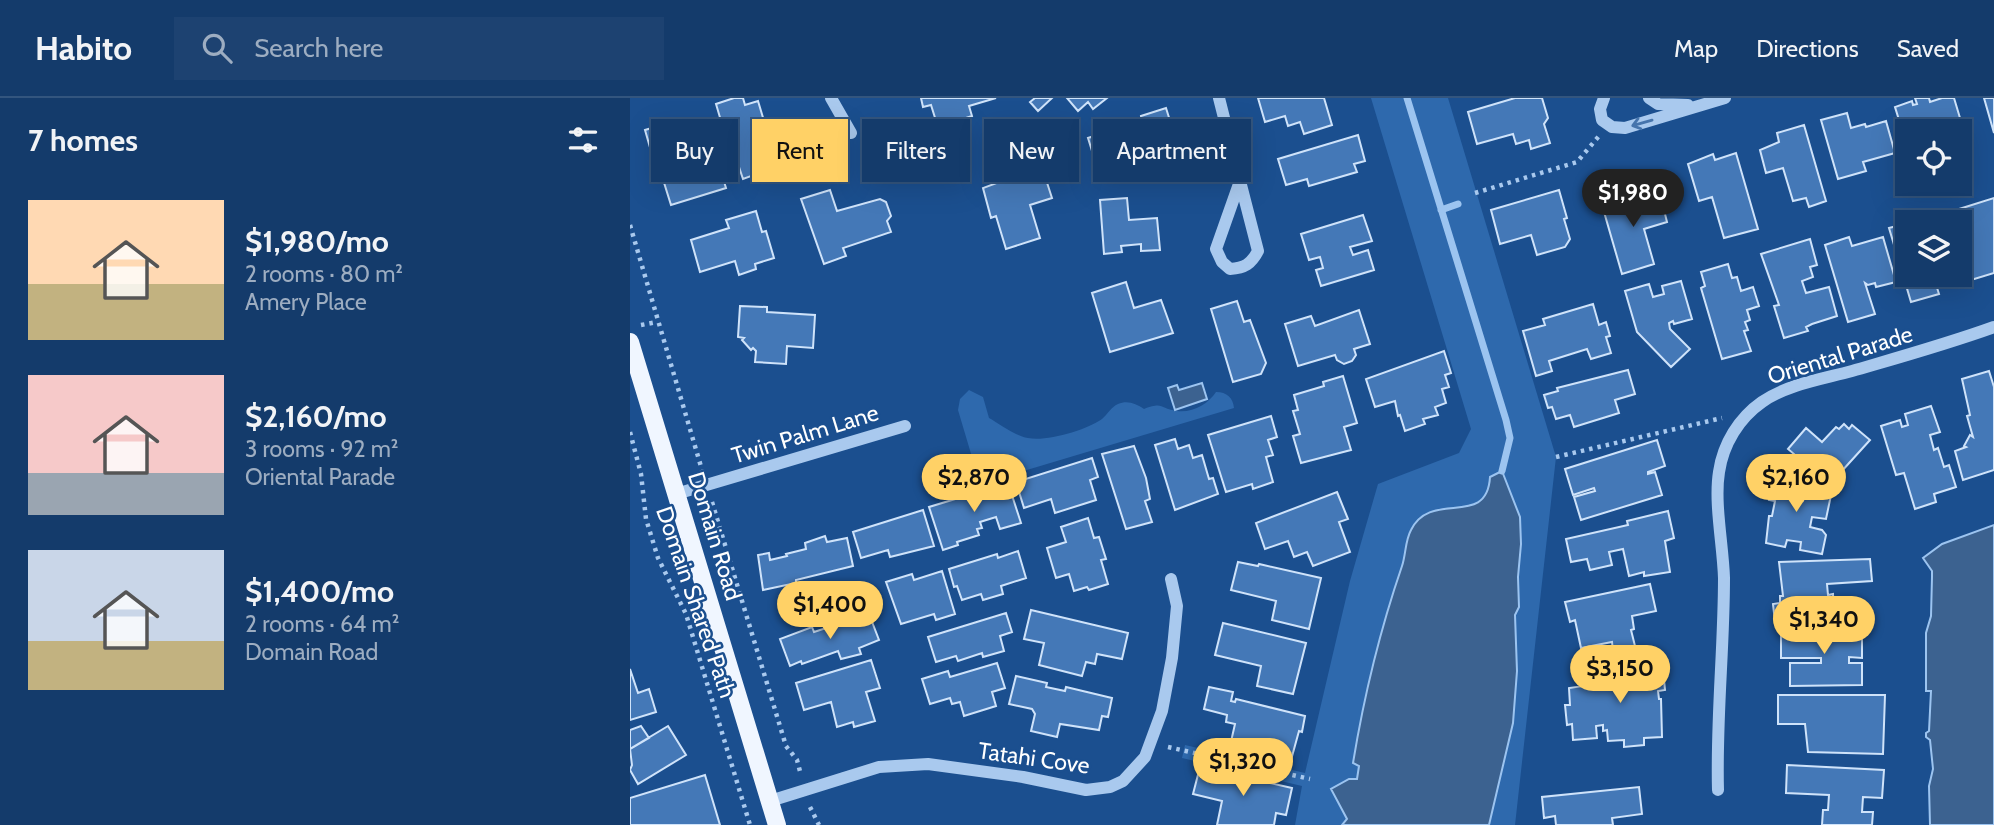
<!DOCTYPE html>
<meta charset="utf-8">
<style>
:root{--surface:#143b6b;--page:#1d4271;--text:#f1f3f6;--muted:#9dadc1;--line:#33557e;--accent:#ffd166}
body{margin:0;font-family:Cabin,sans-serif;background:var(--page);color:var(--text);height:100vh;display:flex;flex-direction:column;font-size:26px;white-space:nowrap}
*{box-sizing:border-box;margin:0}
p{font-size:23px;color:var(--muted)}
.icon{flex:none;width:38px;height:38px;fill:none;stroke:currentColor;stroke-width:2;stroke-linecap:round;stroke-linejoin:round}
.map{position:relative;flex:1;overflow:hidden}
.drawer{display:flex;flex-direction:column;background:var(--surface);width:630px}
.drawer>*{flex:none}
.top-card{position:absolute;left:21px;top:21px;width:665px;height:63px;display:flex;gap:14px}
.buttons{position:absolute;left:1265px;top:21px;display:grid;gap:14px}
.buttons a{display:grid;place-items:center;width:77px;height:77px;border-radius:0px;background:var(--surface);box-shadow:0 7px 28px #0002,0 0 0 2px var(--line);font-size:35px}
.price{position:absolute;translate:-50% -60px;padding:0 16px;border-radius:24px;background:var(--accent);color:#111;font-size:23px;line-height:46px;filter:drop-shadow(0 2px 4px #0008)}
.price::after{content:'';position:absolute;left:50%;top:42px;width:21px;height:16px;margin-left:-10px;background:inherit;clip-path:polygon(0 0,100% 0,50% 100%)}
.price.active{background:#222;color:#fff}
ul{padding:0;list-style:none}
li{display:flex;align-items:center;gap:21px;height:175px;padding:0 28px}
li span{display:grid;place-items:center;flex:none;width:196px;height:140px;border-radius:0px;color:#555}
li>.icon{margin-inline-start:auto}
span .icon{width:84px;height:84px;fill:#fffc;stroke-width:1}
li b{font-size:30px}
h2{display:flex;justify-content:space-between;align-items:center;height:84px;padding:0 28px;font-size:30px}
.pill{padding:0 24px;border-radius:0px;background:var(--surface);box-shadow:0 7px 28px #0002,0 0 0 2px var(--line);font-size:24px;line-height:63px}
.pill.active{background:var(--accent);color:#111}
header{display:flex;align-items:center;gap:42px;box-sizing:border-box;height:98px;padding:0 35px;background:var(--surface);border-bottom:2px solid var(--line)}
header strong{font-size:33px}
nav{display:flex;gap:38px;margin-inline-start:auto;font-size:24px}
.search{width:490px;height:63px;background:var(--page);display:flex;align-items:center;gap:18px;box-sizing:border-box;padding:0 24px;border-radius:0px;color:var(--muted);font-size:26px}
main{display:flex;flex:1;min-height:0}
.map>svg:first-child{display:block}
.green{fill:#2e69ad}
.water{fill:#3c6290;stroke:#9cc4f0;stroke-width:2}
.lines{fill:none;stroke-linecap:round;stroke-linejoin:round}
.stream{stroke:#9cc4f0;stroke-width:7}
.building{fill:#4478b7;stroke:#cfe3fa;stroke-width:2}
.path{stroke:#a9c9ee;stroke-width:4.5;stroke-dasharray:3.5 5;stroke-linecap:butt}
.minor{stroke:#a9c9ee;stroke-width:12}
.major{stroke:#f0f6ff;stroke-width:18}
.oneway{stroke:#4674ac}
.labels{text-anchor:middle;stroke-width:5;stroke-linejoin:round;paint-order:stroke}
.street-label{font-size:23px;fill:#fff;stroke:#1b4f8f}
</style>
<header>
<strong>Habito</strong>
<div class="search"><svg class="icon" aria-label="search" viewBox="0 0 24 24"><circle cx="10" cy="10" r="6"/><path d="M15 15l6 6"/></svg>Search here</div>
<nav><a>Map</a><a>Directions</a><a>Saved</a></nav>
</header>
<main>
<section class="drawer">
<h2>7 homes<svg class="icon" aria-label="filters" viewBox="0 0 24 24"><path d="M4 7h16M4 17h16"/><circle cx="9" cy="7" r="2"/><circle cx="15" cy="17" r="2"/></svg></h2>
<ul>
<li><span style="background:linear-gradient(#ffd9b3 60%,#c2b280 0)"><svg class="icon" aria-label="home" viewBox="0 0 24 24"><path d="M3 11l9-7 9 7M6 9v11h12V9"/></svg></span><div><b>$1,980/mo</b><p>2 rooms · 80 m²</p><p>Amery Place</p></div></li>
<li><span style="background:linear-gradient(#f6c9c9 70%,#9aa5b1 0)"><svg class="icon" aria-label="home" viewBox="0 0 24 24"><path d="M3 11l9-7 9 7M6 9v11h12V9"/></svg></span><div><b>$2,160/mo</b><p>3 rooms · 92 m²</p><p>Oriental Parade</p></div></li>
<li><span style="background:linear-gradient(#c9d6e8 65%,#c2b280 0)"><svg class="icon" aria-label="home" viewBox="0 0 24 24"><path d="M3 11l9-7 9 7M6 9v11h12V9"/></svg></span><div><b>$1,400/mo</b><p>2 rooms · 64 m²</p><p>Domain Road</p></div></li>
</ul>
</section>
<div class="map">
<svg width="1364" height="727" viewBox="0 0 1364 727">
<rect width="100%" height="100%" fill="#1b4f8f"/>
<!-- green -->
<path class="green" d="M741 0H818L926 359 885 727H665L672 688 552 660 555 647 675 675 720 483 748 386 829 355 841 331Z
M339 292 353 299 359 320C370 326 385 338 398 340 416 344 457 332 472 321 478 316 481 309 488 306 498 302 506 306 514 311 534 303 530 311 547 313 563 315 578 306 586 294 597 294 603 300 604 310L350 386 328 312 330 301Z"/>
<!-- water -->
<path class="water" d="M572 285 577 301 545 312 538 290 547 287 549 292Z
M872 373 890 419 891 446 888 479 889 509 885 517 887 573 883 625 859 727H712L717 721 701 691 719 681H727L729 668 723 665C734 598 750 532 772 468 776 456 775 443 781 432 801 391 857 431 860 379Z
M1364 427V727H1300L1299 688 1303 671 1300 642 1296 639V635L1299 633 1301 593H1296V535L1301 518 1302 479V473L1293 460 1312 446Z"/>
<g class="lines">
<!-- stream -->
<path class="stream" d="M777 0 876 322 880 340 872 373
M811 112 828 106"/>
</g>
<!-- building -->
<path class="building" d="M104 0H113L115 7 128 3 137 33 148 38 154 37 160 40 166 57 162 63 113 81 108 66 104 67 86 6Z
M291 0H366L339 8 342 18 333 21 337 33 310 41 303 37 300 30 306 23 301 7 293 9Z
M405 0H422L408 13 400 4Z
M437 0H477L463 11 458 4 448 13Z
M628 0H694L702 27 674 36 670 24 658 28 655 18 635 24Z
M885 0H912L918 20 914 26 920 45 901 51 899 42 886 46 883 36 847 46 838 14Z
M1285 0H1299L1300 4 1312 0H1324L1333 30 1322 33H1278V51L1265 9 1282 3 1283 7 1287 6Z
M1354 0H1364V35Z
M536 10 547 45 544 46 549 61 529 67 526 57 516 60 518 73 499 79 495 67 483 71 480 62 466 66 458 40 512 23 511 18Z
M1217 15 1221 30 1235 26 1236 29 1256 23 1265 55 1233 64 1236 73 1208 81 1191 22Z
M42 24 47 41 59 47 81 41 96 90 41 107 26 59 23 60 15 32Z
M1174 27 1196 103 1179 109 1176 100 1163 103 1153 70 1136 75 1130 52 1149 44 1147 35Z
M728 37 735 63 724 66 727 74 679 88 677 81 656 87 648 61Z
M1106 55 1128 131 1094 140 1082 99 1069 103 1058 66 1083 56 1085 62Z
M410 63 422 100 400 107 410 140 376 151 366 118 361 120 353 90 383 79 382 76 388 74 387 70Z
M200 92 207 113 250 101 256 104 261 118 257 123 261 134 213 150 216 158 194 166 171 101Z
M929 92 937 120 934 121 940 141 935 149 907 157 901 137 870 146 861 112Z
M1026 96 1029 109 1033 108 1037 124 1014 131 1024 166 992 176 972 107 1004 98 1005 101Z
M497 100 499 122 527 120 530 152 511 153V146L491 148 492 154 474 156 470 102Z
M1364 100V175L1341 182 1331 147 1338 145 1326 112Z
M126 113 132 134 136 133 144 160 125 166 126 171 109 177 105 163 70 174 61 142 99 130 96 122Z
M733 117 742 143 720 149 723 157 738 152 744 172 691 188 686 172 693 170 690 159 679 162 671 136Z
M1278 125V177H1303L1309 196 1281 204 1259 130Z
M1219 139 1222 148 1253 139 1266 184 1246 189 1245 185 1238 187 1235 185 1245 216 1218 224 1195 147Z
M1180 141 1187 167 1180 169 1183 179 1172 183 1176 195 1199 189 1207 218 1182 226 1176 229 1178 233 1154 240 1144 208 1149 207 1131 156Z
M1098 166 1102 180 1107 179 1111 193 1123 189 1129 208 1117 212 1120 222 1115 224 1118 232 1114 233 1121 253 1092 261 1071 190 1075 188 1071 174Z
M1051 183 1062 221 1044 226 1043 223 1039 225 1040 231 1060 251 1041 269 1007 234 995 193 1019 186 1023 199 1034 196 1032 188Z
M496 184 504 210 531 202 543 235 480 254 462 195Z
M607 203 614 224 620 222 636 265 631 276 603 284 581 211Z
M963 206 969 227 976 224 980 238 976 239 981 255 961 261 957 251 919 263 922 273 906 278 893 233 915 227 913 221Z
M110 208 137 209V214L185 217 183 250 157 248 156 266 125 264 126 253 123 250 121 252 112 242 114 240 108 239Z
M729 212 740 246 724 251 726 257 722 263 714 266 707 262 705 257 668 268 655 226 681 218 685 228Z
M814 253 821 275 815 277 819 289 812 291 816 305 805 309 808 317 793 321 795 326 775 333 770 317 768 318 765 303 745 309 736 281Z
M998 272 1005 296 985 302 989 315 944 329 940 317 926 321 922 309 918 310 914 297 928 293 927 290Z
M1359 273 1364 289V372L1333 382 1325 353 1336 349 1334 348 1340 337 1343 339 1337 318 1340 317 1332 281Z
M713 278 727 325 714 329 721 352 671 365 663 338 670 336 663 313 668 312 664 297 694 288 693 284Z
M1301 308 1310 334 1300 337 1304 352 1308 350 1314 369 1319 367 1326 389 1304 396 1306 404 1285 411 1274 375 1266 377 1251 328 1270 322 1272 329 1278 327 1275 316Z
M641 318 647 339 638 342 643 357 636 359 643 384 623 391 622 386 596 394 578 337Z
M1214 326 1219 331 1222 327 1240 342 1201 385 1181 367 1179 369 1158 351 1176 330 1192 344 1206 329 1209 331Z
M545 341 548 351 559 347 563 360 572 357 579 381 583 380 588 396 545 412 525 347Z
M1027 342 1035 368 1018 374V376L1025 374 1032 397 951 422 944 399 965 393 964 390 943 397 935 371Z
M504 348 516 380 520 401 515 403 522 424 496 431 472 356Z
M462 360 468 379 460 382 466 402 425 415 421 401 394 410 386 384Z
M1145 373 1174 379 1169 402 1173 403 1176 392 1201 397 1196 421 1182 419 1180 429 1192 432 1196 437 1192 456 1170 452 1171 444 1157 442 1155 449 1136 445 1139 418H1142L1145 403 1139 402Z
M378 385 391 425 370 431 366 419 350 424 352 430 347 431 349 437 327 444 328 447 313 452 299 409Z
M707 394 718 421 709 424 720 454 683 468 677 454 664 459 658 443 635 451 626 425Z
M293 412 304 448 260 459 258 452 231 460 223 434Z
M1038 413 1044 440 1035 443 1040 474 1014 478V474L999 478 993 451 979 454 982 467 960 472 957 461 941 464 936 441 998 427 997 423Z
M458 420 464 440 469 439 476 461 471 462 478 486 459 492 457 489 444 493 439 476 426 480 417 450 436 444 431 429Z
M195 438 197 444 217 440 223 468 166 482V485L133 492 128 457 139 455 140 462 157 458 156 456 176 451 175 445Z
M388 453 396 480 371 488 373 496 353 502 351 496 332 502 327 488 324 489 319 471 367 456 368 460Z
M1240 461 1242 483 1197 486 1198 497 1203 496 1204 518 1145 524 1143 506 1150 505V498H1153L1149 464Z
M608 464 628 468 629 466 691 480 679 531 642 522 646 503 601 492Z
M312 473 325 516 306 522 304 516 271 526 256 484 282 476 284 482Z
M1020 486 1026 513 1002 518 1004 531 1001 532 1005 548 983 553 982 544 951 550 945 522 940 524 935 504Z
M401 512 498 535 492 561 467 556 465 566 456 564 452 578 409 567 414 545 394 541Z
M376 515 382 534 370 538 374 553 353 559 352 555 328 563 326 558 306 564 298 539Z
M239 516 249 542 229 550 231 556 211 561 208 553 172 566 171 563 160 568 150 541 182 529 184 534Z
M593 525 676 545 663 596 627 588 631 568 585 557Z
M1151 531H1232V560L1219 559V565H1232V587L1160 588V565H1191V560H1151Z
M1032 561 1035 592 1028 593 1029 601H1031L1032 639 1014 640V647L994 649V642L978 643 977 632 973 633V627L966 628 967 640 943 642 942 626 937 627 935 607H940L939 590 988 583 986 565Z
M241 562 250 590 236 594 245 623 224 629 223 624 207 629 201 604 174 612 166 585Z
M367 565 375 590 362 594 366 608 334 618 330 604 322 606 320 600 300 606 292 581 318 573 320 579Z
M0 571 8 595 19 591 26 614 0 622Z
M386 578 417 585 416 589 435 593 436 589 482 600 478 619 472 618 469 632 430 626 427 639 401 633 405 616 402 611 379 606Z
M579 589 603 594 601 603 605 604 606 601 675 618 672 634 669 633 661 662 600 648 605 626 596 624 597 617 574 611Z
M1148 597H1255L1253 656 1178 654 1175 626H1148Z
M11 628 19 640 0 651V632Z
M38 628 56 657 8 686 0 672 2 667 0 651Z
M1157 667 1254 672 1252 700 1233 699 1232 714H1243L1242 727H1192L1193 712H1198L1199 697 1156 695Z
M570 669 662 690 656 717 646 715 644 727H587L592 703 563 696Z
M75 677 90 727H0V700Z
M1009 689 1012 716 982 720 983 727H926L925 718 914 720 912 699Z"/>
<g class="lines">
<!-- path -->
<path class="path" d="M845 95 947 64 969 38
M0 127 72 372
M11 227 27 224
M0 334 11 376 16 421 28 460 56 516 120 727
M926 359 1092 320
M82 404 156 648 167 662 171 677
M538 649 680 681
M180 709 189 727"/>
<!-- minor -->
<path class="minor" d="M201 0 221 35
M589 0 610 83
M974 0 970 11 972 22 982 29 995 30 1095 0
M1019 0 1028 6 1058 7
M610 83 628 153C621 166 615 170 600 171L592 164 586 151Z
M46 396 275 328
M1088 692C1086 621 1094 551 1094 480 1093 447 1084 405 1089 374 1093 346 1109 320 1132 304 1158 286 1193 281 1222 273 1270 259 1317 246 1364 229
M140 703 249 669 298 666 393 679 456 692 480 689 493 683 515 659 532 613 542 560 547 508 541 481"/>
<!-- major -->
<path class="major" d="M0 244 147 727"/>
</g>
<!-- one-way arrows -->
<defs><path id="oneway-shaft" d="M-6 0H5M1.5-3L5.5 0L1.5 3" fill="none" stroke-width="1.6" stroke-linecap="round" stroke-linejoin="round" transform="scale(1.75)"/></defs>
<use class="oneway" href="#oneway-shaft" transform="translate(1012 25) rotate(164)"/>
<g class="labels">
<!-- street labels -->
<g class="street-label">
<text transform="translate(1210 257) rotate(-17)" y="8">Oriental Parade</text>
<text transform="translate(175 336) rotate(-17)" y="8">Twin Palm Lane</text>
<text transform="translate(85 438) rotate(73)" y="8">Domain Road</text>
<text transform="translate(66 504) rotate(71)" y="8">Domain Shared Path</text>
<text transform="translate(404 660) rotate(8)" y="8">Tatahi Cove</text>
</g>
</g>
</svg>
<div class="buttons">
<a><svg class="icon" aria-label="locate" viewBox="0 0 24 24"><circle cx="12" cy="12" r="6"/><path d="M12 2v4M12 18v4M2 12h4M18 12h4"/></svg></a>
<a><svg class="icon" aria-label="layers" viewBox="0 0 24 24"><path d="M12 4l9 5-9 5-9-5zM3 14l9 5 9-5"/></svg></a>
</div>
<b class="price active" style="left:1003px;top:131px">$1,980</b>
<b class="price" style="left:344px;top:416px">$2,870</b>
<b class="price" style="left:1166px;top:416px">$2,160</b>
<b class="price" style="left:200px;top:543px">$1,400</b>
<b class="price" style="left:1194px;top:558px">$1,340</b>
<b class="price" style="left:990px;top:607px">$3,150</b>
<b class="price" style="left:613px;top:700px">$1,320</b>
<div class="top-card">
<a class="pill">Buy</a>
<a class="pill active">Rent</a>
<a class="pill">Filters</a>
<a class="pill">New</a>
<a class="pill">Apartment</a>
</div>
</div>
</main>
